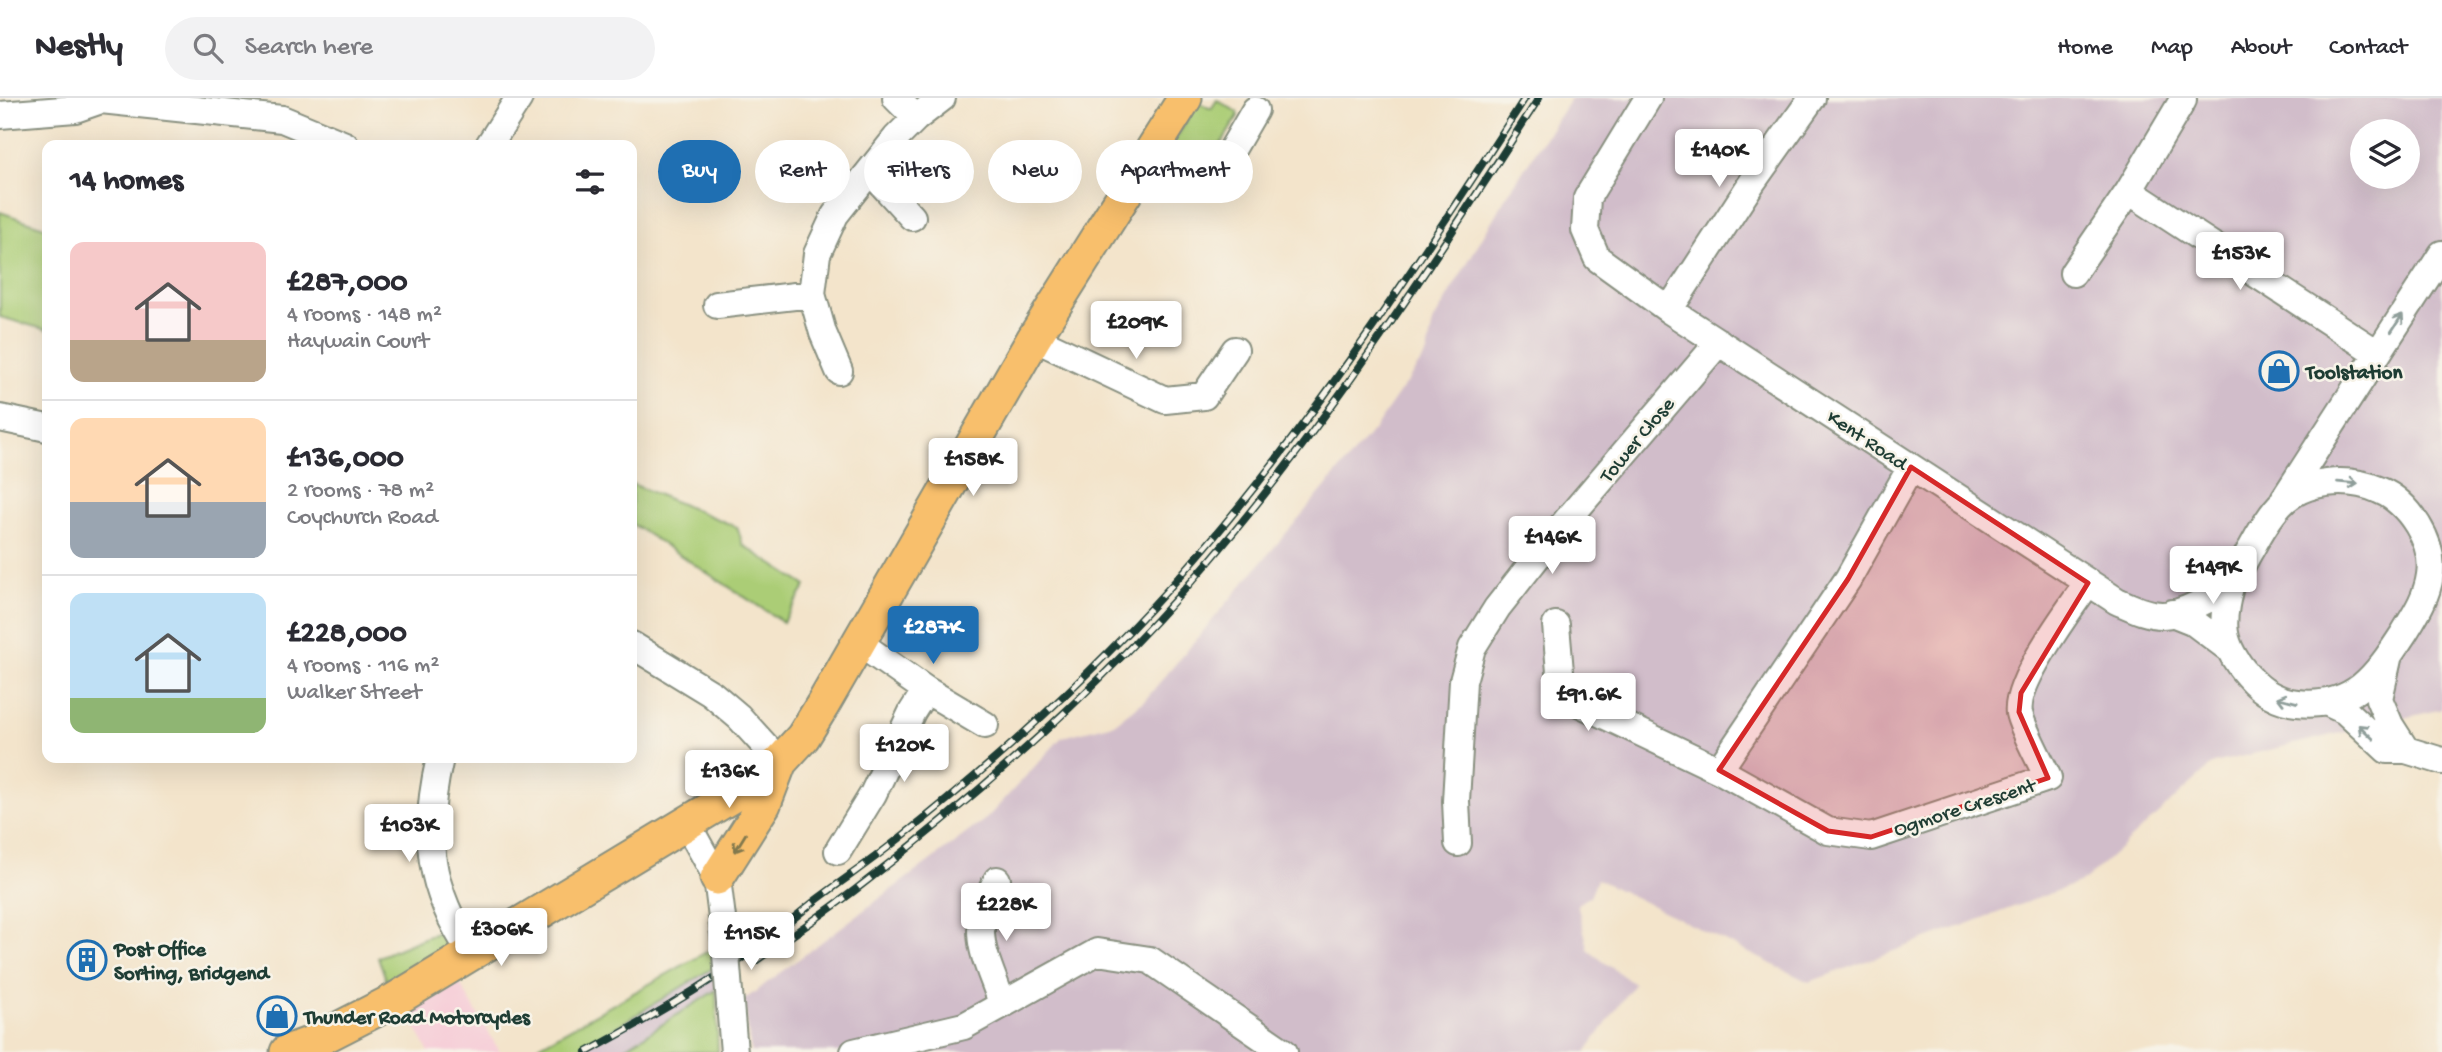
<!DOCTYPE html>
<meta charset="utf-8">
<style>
:root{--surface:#fff;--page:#f2f2f3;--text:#2b2b33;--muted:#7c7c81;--line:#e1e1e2;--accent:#1f6fb2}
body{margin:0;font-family:"Gochi Hand",sans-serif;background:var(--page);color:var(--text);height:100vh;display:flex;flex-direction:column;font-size:26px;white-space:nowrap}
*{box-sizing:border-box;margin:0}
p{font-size:23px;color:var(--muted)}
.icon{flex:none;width:38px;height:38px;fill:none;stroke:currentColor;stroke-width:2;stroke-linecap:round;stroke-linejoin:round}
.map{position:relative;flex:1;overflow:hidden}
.details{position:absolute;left:42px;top:42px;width:595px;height:623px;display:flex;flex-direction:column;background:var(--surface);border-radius:14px;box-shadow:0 7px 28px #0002}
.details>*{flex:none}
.guide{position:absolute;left:658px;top:42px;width:665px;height:63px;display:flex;gap:14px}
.controls{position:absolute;left:2350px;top:21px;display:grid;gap:14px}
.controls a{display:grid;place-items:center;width:70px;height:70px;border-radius:50%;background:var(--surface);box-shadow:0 7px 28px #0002;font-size:35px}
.price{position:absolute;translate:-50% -60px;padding:0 16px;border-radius:7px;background:#fff;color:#222;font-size:23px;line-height:46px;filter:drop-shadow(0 2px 4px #0008)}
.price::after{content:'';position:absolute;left:50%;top:42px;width:21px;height:16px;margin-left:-10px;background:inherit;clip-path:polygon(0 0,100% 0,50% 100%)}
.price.active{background:var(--accent);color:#fff}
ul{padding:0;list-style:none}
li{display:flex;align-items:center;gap:21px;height:175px;padding:0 28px}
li+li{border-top:2px solid var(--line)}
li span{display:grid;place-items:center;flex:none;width:196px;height:140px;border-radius:14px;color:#555}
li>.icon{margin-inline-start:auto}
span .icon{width:84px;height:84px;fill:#fffc;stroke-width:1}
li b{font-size:30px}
h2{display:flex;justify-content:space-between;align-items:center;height:84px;padding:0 28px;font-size:30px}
.chip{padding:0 24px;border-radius:32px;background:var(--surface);box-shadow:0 7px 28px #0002;font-size:24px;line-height:63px}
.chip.active{background:var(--accent);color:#fff}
header{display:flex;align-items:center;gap:42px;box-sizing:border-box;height:98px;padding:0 35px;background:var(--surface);border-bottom:2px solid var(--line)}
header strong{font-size:33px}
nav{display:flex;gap:38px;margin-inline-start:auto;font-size:24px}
.search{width:490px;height:63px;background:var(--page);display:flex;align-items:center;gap:18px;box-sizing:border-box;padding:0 24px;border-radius:38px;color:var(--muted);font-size:26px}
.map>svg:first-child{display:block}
.built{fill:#f6cfd8}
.industrial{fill:#d1bdca;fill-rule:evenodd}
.green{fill:#abcd76;stroke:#658555;stroke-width:2}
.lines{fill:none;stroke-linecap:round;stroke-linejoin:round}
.minor-casing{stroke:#899080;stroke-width:30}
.major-casing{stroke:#899080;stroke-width:37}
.minor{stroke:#fff;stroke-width:26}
.major{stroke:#f8bf6c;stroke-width:33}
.rail-casing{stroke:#1f3d34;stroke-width:8}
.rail{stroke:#f7f3e8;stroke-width:5;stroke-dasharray:16;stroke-linecap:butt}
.minor-bridge-casing{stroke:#899080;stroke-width:30;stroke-linecap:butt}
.minor-bridge{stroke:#fff;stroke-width:26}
.oneway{stroke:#8f9e9a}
.oneway2{stroke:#81784d}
.marked{fill:#d62828;fill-opacity:0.2;stroke:#d62828;stroke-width:5;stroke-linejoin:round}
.labels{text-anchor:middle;stroke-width:5;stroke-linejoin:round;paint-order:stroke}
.poi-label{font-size:21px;font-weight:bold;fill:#1f3d34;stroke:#f7f3e8;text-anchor:start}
.street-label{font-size:21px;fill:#1f3d34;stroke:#f7f3e8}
</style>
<header>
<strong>Nestly</strong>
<div class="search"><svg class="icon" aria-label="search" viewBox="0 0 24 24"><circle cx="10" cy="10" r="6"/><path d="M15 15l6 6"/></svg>Search here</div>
<nav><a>Home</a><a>Map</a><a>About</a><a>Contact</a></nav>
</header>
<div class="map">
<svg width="2442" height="954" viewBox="0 0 2442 954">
<rect width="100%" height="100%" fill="#f7f3e8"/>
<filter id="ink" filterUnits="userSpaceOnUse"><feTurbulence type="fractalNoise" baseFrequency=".0143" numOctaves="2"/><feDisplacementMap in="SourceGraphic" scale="14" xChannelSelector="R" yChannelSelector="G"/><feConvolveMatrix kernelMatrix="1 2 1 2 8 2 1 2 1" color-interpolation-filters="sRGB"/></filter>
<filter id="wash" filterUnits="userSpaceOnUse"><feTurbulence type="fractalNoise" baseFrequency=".00686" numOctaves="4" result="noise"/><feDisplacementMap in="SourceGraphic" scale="28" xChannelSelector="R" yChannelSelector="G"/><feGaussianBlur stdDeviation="1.57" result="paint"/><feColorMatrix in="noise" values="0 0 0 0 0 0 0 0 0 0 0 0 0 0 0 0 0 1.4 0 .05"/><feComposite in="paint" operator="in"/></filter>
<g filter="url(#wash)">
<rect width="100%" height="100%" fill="#f3e4cb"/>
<!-- built -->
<path class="built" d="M459 884 500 954H429L407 915Z"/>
<!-- industrial -->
<path class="industrial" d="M1571 0H2442V611L2214 665 2084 783 1809 884 1597 781 1590 798 1577 806 1589 853 1634 886 1586 954H751L744 902 987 720 1062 639 1114 626 1145 602 1375 330 1427 255 1433 224 1504 102ZM2362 33H2408V79H2362Z
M716 868V892L619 954H573Z"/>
<!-- green -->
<path class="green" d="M1217 2 1237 14 1238 18 1221 46H1207L1201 51 1198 66 1162 63 1198 4 1211 11Z
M0 114 47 130V232L0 219Z
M632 386 737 429 743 447 806 488 783 524 632 426Z
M443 832 449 842 445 851 391 884H387L378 859Z
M712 851 716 868 593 943 573 954H528Z
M716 892 718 954H619Z"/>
</g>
<g filter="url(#ink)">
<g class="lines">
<!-- minor casing -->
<g class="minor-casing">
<path id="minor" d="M896 0 916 20 942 0
M1648 0 1587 100 1585 132 1597 160 1669 212 2117 503C2131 509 2146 517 2162 517 2180 517 2216 499 2229 487 2238 478 2244 462 2251 451 2259 436 2268 420 2280 407 2304 381 2349 379 2379 392 2409 404 2435 445 2430 477 2427 499 2415 517 2404 535 2376 578 2354 611 2297 605 2278 603 2261 593 2248 578 2220 546 2220 525 2231 485
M0 17 75 11 101 2 282 21 345 47
M489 47 519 0
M1226 62 1255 12
M871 74 912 119
M2129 93 2377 255
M2073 175 2129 93 2183 2
M717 207 812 196
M1669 212 1753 83 1812 0
M1034 240 1165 302 1204 298 1235 252
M839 273 823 235 812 196 817 156 835 117 896 40 916 20
M0 320 47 330
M1911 369 1848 481 1719 672 1828 733 1871 739 2048 680C2041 664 2022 630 2019 615 2014 586 2070 510 2088 485
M2284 401 2442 156
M2172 515 2192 523 2228 550
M1556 527 1562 597 1719 672
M859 545 926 592 985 627
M632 547 712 596 739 619 780 664
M2388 561 2379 601 2390 627 2406 652
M2330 606 2345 613 2387 652H2406L2442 663
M440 660C422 736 428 791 472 856
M687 726 717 780 725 844
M1458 745 1456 703 1463 583 1472 550 1497 510 1556 435 1719 244
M838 753 873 696 912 614 926 592
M997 782C968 835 984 853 1002 905
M730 906 734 954
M854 954 964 928 1097 854 1150 862 1284 954"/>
</g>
<!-- major casing -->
<g class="major-casing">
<path id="major" d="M717 780 764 706 780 664
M287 954 309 946 391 904 750 687 780 664 803 639 822 608 1034 240 1185 0"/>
</g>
<!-- minor -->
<use href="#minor" class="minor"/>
<!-- major -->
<use href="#major" class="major"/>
<!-- rail casing -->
<g class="rail-casing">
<path id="rail" d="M754 864C788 840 822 817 855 792 992 687 1123 569 1233 435 1346 298 1443 149 1539 0
M587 954C642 924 699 892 750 855 774 838 795 818 819 800 844 781 871 763 896 743 1012 652 1129 542 1223 428 1335 293 1430 146 1525 0"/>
</g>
<!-- rail -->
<use href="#rail" class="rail"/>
<!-- minor-bridge casing -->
<g class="minor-bridge-casing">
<path id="minor-bridge" d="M725 844 730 906"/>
</g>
<!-- minor-bridge -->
<use href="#minor-bridge" class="minor-bridge"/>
</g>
<!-- one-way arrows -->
<defs><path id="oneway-shaft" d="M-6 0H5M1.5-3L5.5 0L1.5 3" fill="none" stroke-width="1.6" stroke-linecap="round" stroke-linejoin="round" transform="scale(1.75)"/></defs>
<g class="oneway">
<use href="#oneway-shaft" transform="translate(2397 225) rotate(-57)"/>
<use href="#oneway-shaft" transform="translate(2348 385) rotate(5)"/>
<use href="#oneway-shaft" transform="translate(2287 602) rotate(-165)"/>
<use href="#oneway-shaft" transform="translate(2366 634) rotate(-136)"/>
</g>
<use class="oneway2" href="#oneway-shaft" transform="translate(740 745) rotate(122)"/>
</g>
<!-- marked area -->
<path class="marked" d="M1911 369 2088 485 2021 595 2019 614 2048 680 1871 739 1828 733 1719 672 1848 481Z"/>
<!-- icons -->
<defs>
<g id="shop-ring" transform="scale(2.0125)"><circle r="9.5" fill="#f7f3e8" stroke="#1f6fb2" stroke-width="1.5"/><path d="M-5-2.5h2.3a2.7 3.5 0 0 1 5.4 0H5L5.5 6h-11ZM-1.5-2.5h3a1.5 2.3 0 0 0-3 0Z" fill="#1f6fb2"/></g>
<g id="building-ring" transform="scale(2.0125)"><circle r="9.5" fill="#f7f3e8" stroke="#1f6fb2" stroke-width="1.5"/><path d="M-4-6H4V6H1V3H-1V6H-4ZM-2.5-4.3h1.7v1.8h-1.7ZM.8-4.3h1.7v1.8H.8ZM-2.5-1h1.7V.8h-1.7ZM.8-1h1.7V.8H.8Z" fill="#1f6fb2"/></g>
</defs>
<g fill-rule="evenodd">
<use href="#shop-ring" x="2279" y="273"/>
<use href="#building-ring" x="87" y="862"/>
<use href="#shop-ring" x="277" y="918"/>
</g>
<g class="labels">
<!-- poi labels -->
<g class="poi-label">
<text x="2306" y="280">Toolstation</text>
<text x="114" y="857">Post Office<tspan x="114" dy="24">Sorting, Bridgend</tspan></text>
<text x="304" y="925">Thunder Road Motorcycles</text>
</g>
<!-- street labels -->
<g class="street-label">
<text transform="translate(1636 341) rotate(-50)" y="7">Tower Close</text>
<text transform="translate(1868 341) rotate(34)" y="7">Kent Road</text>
<text transform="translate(1964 708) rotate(-18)" y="7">Ogmore Crescent</text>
</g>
</g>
</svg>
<div class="controls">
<a><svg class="icon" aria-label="layers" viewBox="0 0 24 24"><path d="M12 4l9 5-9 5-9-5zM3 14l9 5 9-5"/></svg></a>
</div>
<b class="price" style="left:1719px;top:91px">£140K</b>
<b class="price" style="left:2240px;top:194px">£153K</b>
<b class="price" style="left:1136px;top:263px">£209K</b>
<b class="price" style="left:973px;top:400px">£158K</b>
<b class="price" style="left:1552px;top:478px">£146K</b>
<b class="price" style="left:2213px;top:508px">£149K</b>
<b class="price active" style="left:933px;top:568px">£287K</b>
<b class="price" style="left:1588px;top:635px">£91.6K</b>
<b class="price" style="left:904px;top:686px">£120K</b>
<b class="price" style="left:729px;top:712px">£136K</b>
<b class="price" style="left:409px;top:766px">£103K</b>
<b class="price" style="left:1006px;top:845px">£228K</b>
<b class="price" style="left:501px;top:870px">£306K</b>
<b class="price" style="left:751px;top:874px">£115K</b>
<div class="guide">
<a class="chip active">Buy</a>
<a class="chip">Rent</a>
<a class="chip">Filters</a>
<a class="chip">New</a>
<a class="chip">Apartment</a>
</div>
<section class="details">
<h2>14 homes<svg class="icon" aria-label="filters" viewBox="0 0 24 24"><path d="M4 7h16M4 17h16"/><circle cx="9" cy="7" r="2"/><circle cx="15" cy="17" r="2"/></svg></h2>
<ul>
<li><span style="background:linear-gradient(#f6c9c9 70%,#b9a48a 0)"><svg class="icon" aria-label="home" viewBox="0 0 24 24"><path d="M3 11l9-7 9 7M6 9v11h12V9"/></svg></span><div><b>£287,000</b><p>4 rooms · 148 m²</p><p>Haywain Court</p></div></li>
<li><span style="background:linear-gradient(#ffd9b3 60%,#9aa5b1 0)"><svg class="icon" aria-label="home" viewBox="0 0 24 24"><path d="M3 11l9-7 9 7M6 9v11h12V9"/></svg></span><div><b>£136,000</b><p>2 rooms · 78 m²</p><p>Coychurch Road</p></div></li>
<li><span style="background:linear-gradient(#bfe0f5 75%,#8fb573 0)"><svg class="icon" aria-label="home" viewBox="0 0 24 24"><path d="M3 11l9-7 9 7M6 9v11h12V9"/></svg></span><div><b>£228,000</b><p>4 rooms · 116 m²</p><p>Walker Street</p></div></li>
</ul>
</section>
</div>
